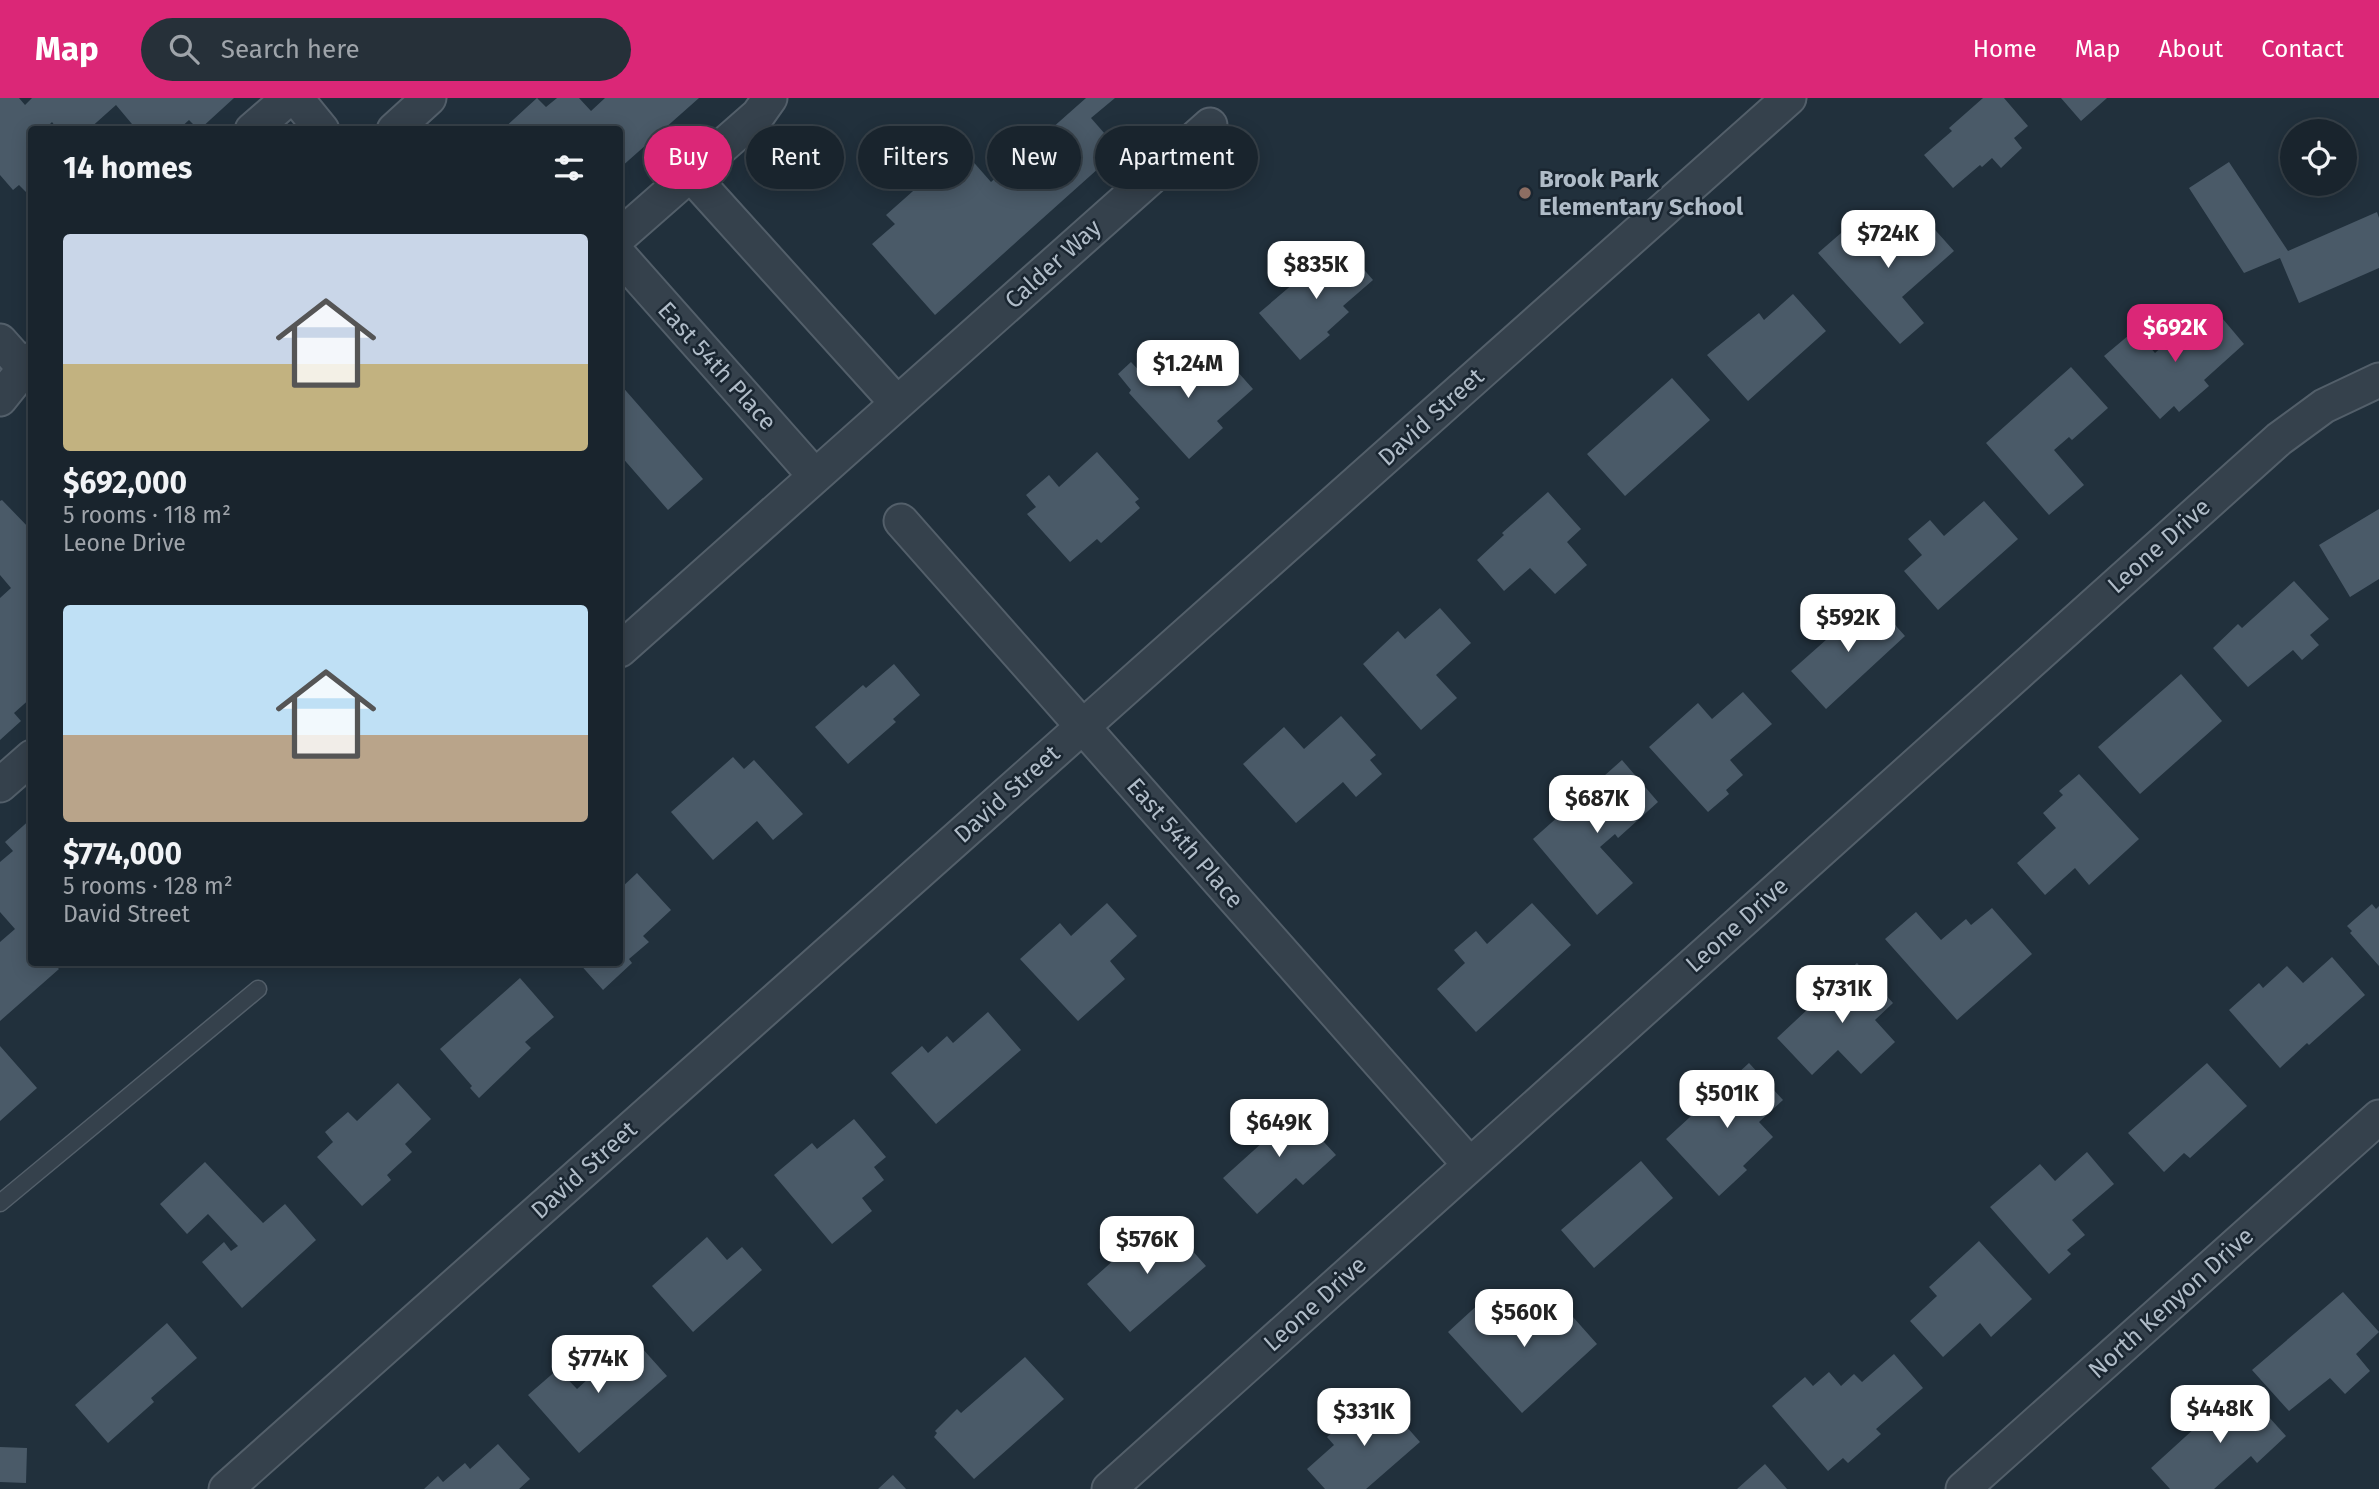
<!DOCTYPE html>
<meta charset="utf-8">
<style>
:root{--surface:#19242d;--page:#263039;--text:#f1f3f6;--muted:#9fa4aa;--line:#374149;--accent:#db2777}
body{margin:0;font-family:"Fira Sans",sans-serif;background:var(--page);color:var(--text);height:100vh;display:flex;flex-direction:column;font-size:26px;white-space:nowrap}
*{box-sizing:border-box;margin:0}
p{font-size:23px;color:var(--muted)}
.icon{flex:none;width:38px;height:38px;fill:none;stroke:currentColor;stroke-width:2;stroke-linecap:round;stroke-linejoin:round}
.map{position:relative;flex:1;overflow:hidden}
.panel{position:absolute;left:28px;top:28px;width:595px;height:840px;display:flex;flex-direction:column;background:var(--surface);border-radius:7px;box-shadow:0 4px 18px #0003,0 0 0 2px var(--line)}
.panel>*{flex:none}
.hud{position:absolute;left:644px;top:28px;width:665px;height:63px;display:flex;gap:14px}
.tools{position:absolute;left:2280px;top:21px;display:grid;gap:14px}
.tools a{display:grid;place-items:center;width:77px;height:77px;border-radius:50%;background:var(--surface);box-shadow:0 4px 18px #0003,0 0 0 2px var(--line);font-size:35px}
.price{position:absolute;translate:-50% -60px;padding:0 16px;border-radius:14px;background:#fff;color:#222;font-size:23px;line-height:46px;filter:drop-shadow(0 2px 4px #0008)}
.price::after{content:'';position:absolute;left:50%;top:42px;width:21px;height:16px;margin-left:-10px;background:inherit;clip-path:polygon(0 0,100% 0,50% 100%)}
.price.active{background:var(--accent);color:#fff}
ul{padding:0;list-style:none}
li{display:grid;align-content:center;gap:14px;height:371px;padding:0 35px}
li span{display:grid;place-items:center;height:217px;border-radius:7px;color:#555}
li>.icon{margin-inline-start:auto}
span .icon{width:126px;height:126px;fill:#fffc;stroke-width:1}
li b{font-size:30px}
h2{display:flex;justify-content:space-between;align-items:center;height:84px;padding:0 35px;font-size:30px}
.chip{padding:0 24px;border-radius:32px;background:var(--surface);box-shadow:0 4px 18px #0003,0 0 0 2px var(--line);font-size:24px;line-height:63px}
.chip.active{background:var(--accent);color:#fff}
header{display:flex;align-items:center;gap:42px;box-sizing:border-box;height:98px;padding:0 35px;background:var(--accent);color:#fff}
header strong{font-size:33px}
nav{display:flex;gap:38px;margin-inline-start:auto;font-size:24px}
.search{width:490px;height:63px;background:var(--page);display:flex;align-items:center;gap:18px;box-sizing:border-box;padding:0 24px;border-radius:38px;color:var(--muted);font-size:26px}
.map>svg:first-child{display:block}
.building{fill:#4a5a68}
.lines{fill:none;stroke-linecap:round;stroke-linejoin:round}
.lane-casing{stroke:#535f6a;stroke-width:19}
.street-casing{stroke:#535f6a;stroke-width:37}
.lane{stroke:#35414c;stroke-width:16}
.street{stroke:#35414c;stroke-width:33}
.education-dot{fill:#8d6e63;stroke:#1a2631;stroke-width:2.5}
.labels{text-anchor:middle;stroke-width:5;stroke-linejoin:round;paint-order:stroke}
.poi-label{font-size:24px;font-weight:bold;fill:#b0bcc8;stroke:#1a2631;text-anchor:start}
.street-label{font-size:24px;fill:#b0bcc8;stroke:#1a2631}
</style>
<header>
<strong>Map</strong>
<div class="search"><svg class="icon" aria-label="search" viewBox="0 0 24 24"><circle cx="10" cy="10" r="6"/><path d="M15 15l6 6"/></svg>Search here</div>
<nav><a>Home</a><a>Map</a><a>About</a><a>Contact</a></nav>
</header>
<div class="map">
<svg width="2379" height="1391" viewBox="0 0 2379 1391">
<rect width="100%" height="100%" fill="#21303c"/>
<!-- building -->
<path class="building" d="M0 0H19L25 7 32 0H234L199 32 189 22 178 32H137L116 7 88 32H58L52 24 44 32H32V100L19 87 13 92 0 77Z
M537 0 546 9 557 0H579L591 13 605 0H699L620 70V32H502Z
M1086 0H1115L1091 20 1119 52 935 217 872 146 895 126 886 117 939 70 947 79 969 59 991 84Z
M1983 0H2004L2028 28 2014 40 2022 50 2001 70 1992 60 1982 69 1980 67 1953 90 1924 57 1952 33 1949 30Z
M2061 0H2107L2081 23Z
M2229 64 2288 153 2377 114 2379 120V170L2299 205 2280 160 2244 175 2189 90Z
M1920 115 1954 153 1902 199 1924 225 1900 246 1818 155 1856 122 1881 150Z
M1341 145 1373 182 1343 208 1349 214 1327 234 1330 237 1300 262 1259 215Z
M1793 196 1826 233 1748 303 1707 257 1759 215 1764 222Z
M2217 214 2244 246 2204 282 2209 288 2179 314 2174 308 2160 321 2104 258 2135 232 2155 255 2183 230 2190 239Z
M1220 254 1253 291 1217 323 1223 330 1189 361 1129 295 1131 292 1118 276 1131 264 1145 279 1165 262 1186 286Z
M2071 269 2108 310 2072 342 2069 339 2054 352 2084 387 2049 417 1986 345Z
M1672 280 1710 322 1625 398 1587 356Z
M620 286 703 381 668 412 620 357Z
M1097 354 1139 401 1135 404 1140 410 1101 445 1097 441 1070 464 1027 416 1036 409 1026 397 1049 377 1059 389Z
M1548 394 1581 431 1567 444 1587 467 1555 496 1530 470 1504 493 1477 462 1504 437 1502 435Z
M2 402 32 433V556L27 560 32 565V599L14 615 21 623 0 642V500L11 490 0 477V403Z
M1984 403 2018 441 1938 512 1904 473 1922 457 1908 441 1930 422 1944 438Z
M2379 411V481L2350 499 2319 447Z
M2294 483 2329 521 2310 537 2319 547 2302 562 2293 552 2248 589 2213 550 2238 526 2242 530Z
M1872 501 1905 538 1826 611 1791 573Z
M1440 510 1471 545 1436 577 1457 600 1421 632 1363 566 1398 533 1405 541Z
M894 566 920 597 893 621 896 624 848 666 815 629 863 587 866 590Z
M2181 576 2222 623 2140 696 2098 649Z
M1743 594 1772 626 1730 662 1743 677 1726 692 1729 696 1708 714 1649 649 1698 605 1712 621Z
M1341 618 1376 657 1370 662 1382 676 1356 699 1343 684 1296 725 1243 666 1284 629 1304 651Z
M733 659 744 671 754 662 803 716 773 742 757 723 713 762 671 714Z
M1622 662 1658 704 1618 740 1615 736 1600 749 1633 785 1597 817 1533 741Z
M2079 676 2139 741 2089 787 2075 770 2045 797 2017 765 2056 730 2043 715 2063 697 2059 693Z
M32 720V864H52L59 871 0 923V844L15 831 0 814V764L13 753 5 744Z
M637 775 671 812 643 838 649 844 629 861 632 865 603 892 578 864H620V791Z
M1107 805 1137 838 1110 863 1125 881 1078 923 1020 861 1060 825 1071 838Z
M1532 805 1571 847 1476 934 1437 891 1465 865 1454 852 1476 833 1487 846Z
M2372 806 2376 811 2379 808V868L2350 835 2352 833 2347 828Z
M1992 810 2032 856 1957 922 1885 841 1916 814 1941 842 1966 821 1971 827Z
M2332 859 2365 897 2309 947 2307 945 2280 970 2229 912 2259 885 2263 890 2287 868 2303 885Z
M1857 865 1893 905 1875 922 1895 944 1861 976 1838 952 1812 977 1777 940Z
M520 880 554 919 525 944 531 950 479 1000 470 990 472 988 440 951Z
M988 914 1021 952 936 1026 891 975 922 948 928 955 947 938 953 945Z
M0 948 37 990 0 1023Z
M1749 965 1783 1002 1759 1024 1773 1039 1743 1068 1747 1072 1719 1098 1666 1041Z
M2207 965 2247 1008 2190 1060 2184 1055 2164 1074 2128 1035Z
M398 985 431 1021 405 1046 412 1054 387 1077 391 1082 362 1108 317 1059 333 1044 325 1034 348 1014 357 1023Z
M1286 1003 1336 1057 1303 1087 1296 1080 1257 1116 1223 1080 1263 1044 1254 1033Z
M854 1021 886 1059 874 1069 884 1082 862 1100 872 1113 832 1146 774 1077 812 1045 817 1051Z
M2087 1054 2114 1086 2072 1122 2085 1137 2067 1152 2071 1156 2049 1176 1990 1109 2040 1066 2055 1083Z
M1641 1063 1673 1100 1594 1170 1561 1132Z
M205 1064 263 1125 285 1106 316 1142 242 1210 202 1164 224 1144 231 1153 238 1148 208 1116 187 1136 160 1106Z
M1165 1122 1206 1168 1130 1234 1087 1186 1115 1161 1117 1164Z
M707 1139 727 1162 742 1149 762 1172 693 1234 652 1188Z
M1979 1143 2032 1201 1991 1239 1980 1225 1943 1259 1910 1223 1937 1198 1929 1189Z
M2343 1194 2379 1234 2356 1256 2370 1273 2345 1296 2330 1280 2289 1313 2252 1272Z
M1557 1201 1597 1246 1522 1315 1448 1234 1482 1203 1507 1232 1531 1210 1538 1218Z
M167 1225 197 1260 151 1300 154 1304 108 1345 75 1307Z
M633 1240 667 1278 579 1355 528 1297 558 1271 577 1291Z
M1894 1256 1923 1290 1876 1331 1881 1336 1848 1365 1843 1360 1828 1373 1772 1308 1805 1279 1813 1288 1829 1274 1841 1288 1854 1276 1862 1284Z
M1025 1259 1064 1301 974 1381 934 1339 937 1335 935 1333 957 1311 961 1315Z
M2241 1288 2286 1338 2257 1365 2251 1358 2214 1391H2170L2151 1370Z
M1377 1295 1420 1344 1366 1391H1325L1307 1371 1334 1347 1327 1339Z
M498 1346 530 1381 519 1391H424L438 1378 443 1384 465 1365 470 1371Z
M0 1349 27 1350 26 1385 0 1384Z
M1765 1366 1787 1391H1737Z
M893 1377 906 1391H878Z"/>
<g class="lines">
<!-- lane casing -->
<g class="lane-casing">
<path id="lane" d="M0 1105 258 891"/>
</g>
<!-- street casing -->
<g class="street-casing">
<path id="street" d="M296 0 322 32
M252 32 289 0
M394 32 429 0
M690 76 897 305
M620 138 758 17 770 0
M620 158 815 378
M0 243 24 270
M0 301 32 261
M901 423 1470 1067
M620 552 1210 27
M0 687 32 659
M226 1391 1789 0
M1109 1391 2279 341 2324 308 2379 282
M1963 1391 2379 1019"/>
</g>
<!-- lane -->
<use href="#lane" class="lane"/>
<!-- street -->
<use href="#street" class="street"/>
</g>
<!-- markers -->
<circle class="education-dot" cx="1525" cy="95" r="7"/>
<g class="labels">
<!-- poi labels -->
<g class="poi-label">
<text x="1539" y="89">Brook Park<tspan x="1539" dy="28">Elementary School</tspan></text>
</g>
<!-- street labels -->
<g class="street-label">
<text transform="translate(1053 166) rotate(-42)" y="8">Calder Way</text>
<text transform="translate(717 268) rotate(48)" y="8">East 54th Place</text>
<text transform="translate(1431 319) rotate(-42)" y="8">David Street</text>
<text transform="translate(2159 448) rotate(-42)" y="8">Leone Drive</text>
<text transform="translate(1007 696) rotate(-42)" y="8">David Street</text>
<text transform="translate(1185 745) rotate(49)" y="8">East 54th Place</text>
<text transform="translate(1737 827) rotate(-42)" y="8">Leone Drive</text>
<text transform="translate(584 1072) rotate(-42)" y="8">David Street</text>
<text transform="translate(2171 1205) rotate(-42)" y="8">North Kenyon Drive</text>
<text transform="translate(1315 1206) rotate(-42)" y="8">Leone Drive</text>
</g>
</g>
</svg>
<div class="tools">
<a><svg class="icon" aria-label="locate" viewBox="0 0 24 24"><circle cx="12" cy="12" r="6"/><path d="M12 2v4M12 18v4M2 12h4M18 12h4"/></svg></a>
</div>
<b class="price" style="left:1888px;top:172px">$724K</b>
<b class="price" style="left:1316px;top:203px">$835K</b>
<b class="price active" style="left:2175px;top:266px">$692K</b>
<b class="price" style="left:1188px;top:302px">$1.24M</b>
<b class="price" style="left:1848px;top:556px">$592K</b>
<b class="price" style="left:1597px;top:737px">$687K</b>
<b class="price" style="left:1842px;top:927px">$731K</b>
<b class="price" style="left:1727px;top:1032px">$501K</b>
<b class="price" style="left:1279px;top:1061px">$649K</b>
<b class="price" style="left:1147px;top:1178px">$576K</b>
<b class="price" style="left:1524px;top:1251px">$560K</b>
<b class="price" style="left:598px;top:1297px">$774K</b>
<b class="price" style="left:2220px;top:1347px">$448K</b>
<b class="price" style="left:1364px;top:1350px">$331K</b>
<div class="hud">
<a class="chip active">Buy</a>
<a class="chip">Rent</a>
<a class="chip">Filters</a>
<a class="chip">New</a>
<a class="chip">Apartment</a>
</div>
<section class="panel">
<h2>14 homes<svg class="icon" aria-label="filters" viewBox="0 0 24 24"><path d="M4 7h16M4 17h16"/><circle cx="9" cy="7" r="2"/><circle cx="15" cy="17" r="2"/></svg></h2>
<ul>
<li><span style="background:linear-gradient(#c9d6e8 60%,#c2b280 0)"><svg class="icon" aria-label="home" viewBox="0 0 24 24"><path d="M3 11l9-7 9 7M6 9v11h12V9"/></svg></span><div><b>$692,000</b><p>5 rooms · 118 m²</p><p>Leone Drive</p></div></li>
<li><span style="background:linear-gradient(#bfe0f5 60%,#b9a48a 0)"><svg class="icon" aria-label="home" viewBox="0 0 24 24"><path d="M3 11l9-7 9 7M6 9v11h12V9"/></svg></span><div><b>$774,000</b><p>5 rooms · 128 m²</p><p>David Street</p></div></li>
</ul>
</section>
</div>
